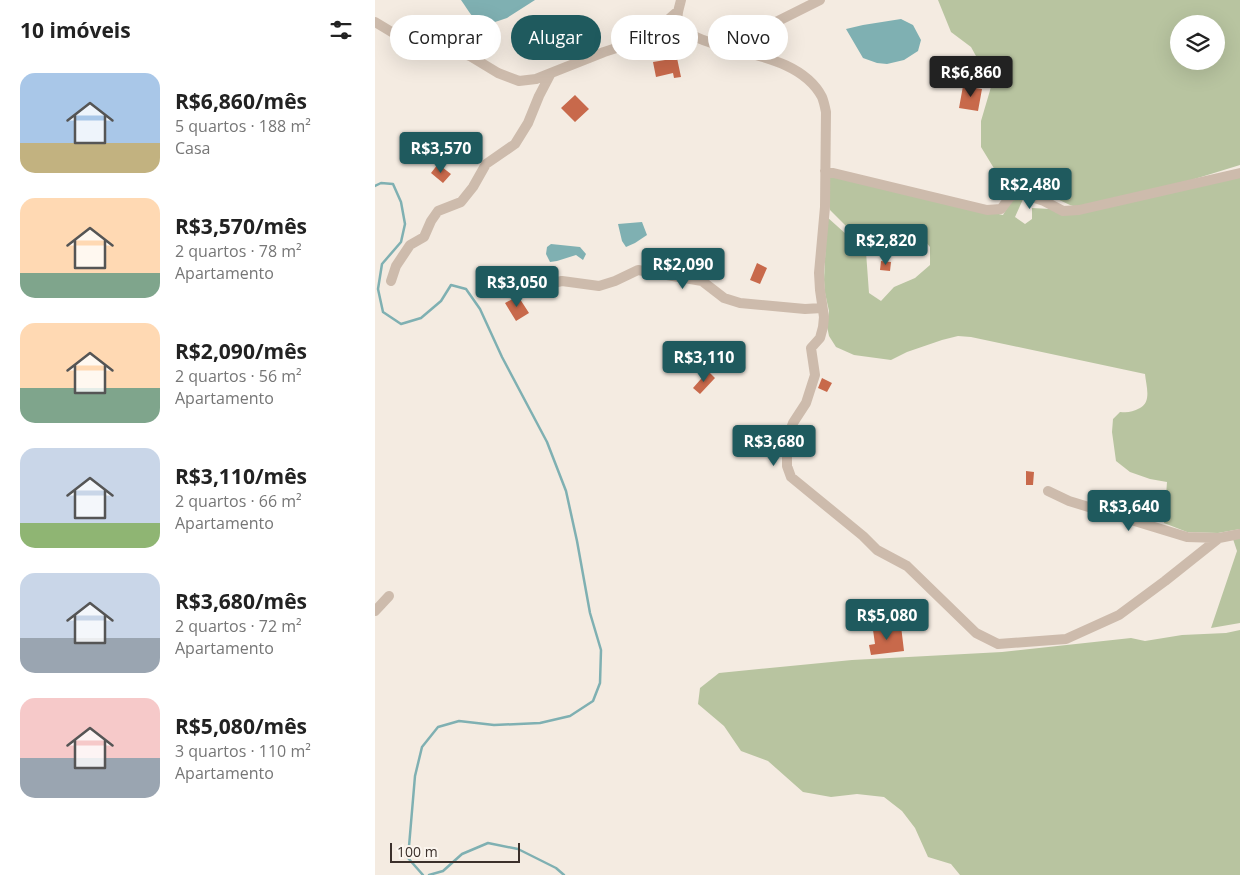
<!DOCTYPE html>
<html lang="pt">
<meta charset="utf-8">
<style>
:root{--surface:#fff;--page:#f6f6f6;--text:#222;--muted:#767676;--accent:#1f5a5e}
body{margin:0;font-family:"Open Sans",sans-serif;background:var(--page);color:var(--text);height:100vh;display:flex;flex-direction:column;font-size:19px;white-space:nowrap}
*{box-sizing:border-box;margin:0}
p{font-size:16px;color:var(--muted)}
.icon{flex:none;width:28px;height:28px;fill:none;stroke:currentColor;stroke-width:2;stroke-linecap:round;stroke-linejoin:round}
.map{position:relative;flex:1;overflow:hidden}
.panel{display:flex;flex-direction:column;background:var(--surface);width:375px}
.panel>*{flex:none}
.banner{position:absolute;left:15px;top:15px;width:475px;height:45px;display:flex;gap:10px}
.controls{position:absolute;left:795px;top:15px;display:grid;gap:10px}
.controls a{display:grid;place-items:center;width:55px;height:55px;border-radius:50%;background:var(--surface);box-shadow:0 5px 20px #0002;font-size:25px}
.scale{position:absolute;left:15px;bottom:12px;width:130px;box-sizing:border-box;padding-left:5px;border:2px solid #3b302b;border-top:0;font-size:14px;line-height:18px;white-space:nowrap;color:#3b302b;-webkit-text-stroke:4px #fbf5ee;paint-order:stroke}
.price{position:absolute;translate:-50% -42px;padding:0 11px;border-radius:5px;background:var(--accent);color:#fff;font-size:16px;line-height:32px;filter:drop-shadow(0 1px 2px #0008)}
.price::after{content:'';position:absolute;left:50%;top:30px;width:15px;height:11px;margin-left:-8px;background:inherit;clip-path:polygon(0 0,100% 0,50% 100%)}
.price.current{background:#222;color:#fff}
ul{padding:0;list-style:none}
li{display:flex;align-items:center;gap:15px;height:125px;padding:0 20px}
li span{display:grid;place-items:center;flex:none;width:140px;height:100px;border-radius:15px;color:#555}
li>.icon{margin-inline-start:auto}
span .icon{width:60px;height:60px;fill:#fffc;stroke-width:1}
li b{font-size:21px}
h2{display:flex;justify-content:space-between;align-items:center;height:60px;padding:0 20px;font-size:21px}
.chip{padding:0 18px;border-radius:22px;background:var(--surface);box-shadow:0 5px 20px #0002;font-size:18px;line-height:45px}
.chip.current{background:var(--accent);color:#fff}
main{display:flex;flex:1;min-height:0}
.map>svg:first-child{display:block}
.green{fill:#b8c4a0;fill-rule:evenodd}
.water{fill:#7fb0b2}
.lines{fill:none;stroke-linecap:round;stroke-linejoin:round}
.stream{stroke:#7fb0b2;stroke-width:2.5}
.building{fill:#c8694b}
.minor{stroke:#cdbbac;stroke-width:10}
</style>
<main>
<section class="panel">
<h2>10 imóveis<svg class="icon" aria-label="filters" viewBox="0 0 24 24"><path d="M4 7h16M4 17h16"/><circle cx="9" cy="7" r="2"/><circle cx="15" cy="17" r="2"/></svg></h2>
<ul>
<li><span style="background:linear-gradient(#a9c7e8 70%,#c2b280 0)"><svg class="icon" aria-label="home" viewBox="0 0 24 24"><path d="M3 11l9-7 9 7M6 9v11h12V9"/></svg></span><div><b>R$6,860/mês</b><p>5 quartos · 188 m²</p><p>Casa</p></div></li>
<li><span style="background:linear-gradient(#ffd9b3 75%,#7fa58c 0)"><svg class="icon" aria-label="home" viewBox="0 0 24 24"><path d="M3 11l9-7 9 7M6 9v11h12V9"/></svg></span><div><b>R$3,570/mês</b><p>2 quartos · 78 m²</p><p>Apartamento</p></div></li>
<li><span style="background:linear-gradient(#ffd9b3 65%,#7fa58c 0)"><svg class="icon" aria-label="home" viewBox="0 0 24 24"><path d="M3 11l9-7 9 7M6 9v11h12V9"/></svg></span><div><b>R$2,090/mês</b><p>2 quartos · 56 m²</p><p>Apartamento</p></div></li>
<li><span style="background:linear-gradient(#c9d6e8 75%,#8fb573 0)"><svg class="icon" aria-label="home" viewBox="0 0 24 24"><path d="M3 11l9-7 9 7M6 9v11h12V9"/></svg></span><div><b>R$3,110/mês</b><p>2 quartos · 66 m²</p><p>Apartamento</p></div></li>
<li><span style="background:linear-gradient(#c9d6e8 65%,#9aa5b1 0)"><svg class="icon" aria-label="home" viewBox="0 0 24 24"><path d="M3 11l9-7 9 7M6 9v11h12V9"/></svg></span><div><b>R$3,680/mês</b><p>2 quartos · 72 m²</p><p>Apartamento</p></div></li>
<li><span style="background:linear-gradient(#f6c9c9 60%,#9aa5b1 0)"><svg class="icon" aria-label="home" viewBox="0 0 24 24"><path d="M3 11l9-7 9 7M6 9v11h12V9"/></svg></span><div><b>R$5,080/mês</b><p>3 quartos · 110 m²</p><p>Apartamento</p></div></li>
</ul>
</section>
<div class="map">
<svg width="865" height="875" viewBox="0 0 865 875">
<rect width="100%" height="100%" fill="#f4ebe1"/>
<!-- green -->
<path class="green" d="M563 0H865V165L813 181 704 208 695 205 620 170 606 147V121L616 87 611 74 596 47 576 32ZM804 24H841V61H804Z
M454 173 522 191 628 215 637 199 649 197 640 217 650 224 657 219V208L676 209 688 213 865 175V529L843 533 812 532 789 523 792 482 775 479 755 472 741 461 737 432 738 419 745 412C753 413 757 412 765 408 777 402 771 385 770 374L596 337 583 336 567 340 532 352 516 360 479 355 461 347 454 336 452 326 454 311 450 293 449 280 452 217 491 252 494 293 506 301 519 287 540 278 555 265V247L541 230 518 224 510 233 491 235 475 230 455 210Z
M865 536V623L836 628 862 551 858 539Z
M865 630V875H585L576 864 553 857 540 828 527 811 509 797 482 794 456 797 428 792 393 761 366 751 349 726 323 704 325 688 344 673 477 660 627 652 756 638 770 641 807 635 851 633Z"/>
<!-- water -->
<path class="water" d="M86 0H160L132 18 117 23 114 28C100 24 94 11 86 0Z
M526 19 538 25 546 40 543 51 529 60 512 64 502 63 488 58 471 29 488 25Z
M267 222 272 235 260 243 251 247 247 241 243 224Z
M176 244 205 247 211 254 208 260 201 255 182 261 175 262 171 254 172 247Z"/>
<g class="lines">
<!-- stream -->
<path class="stream" d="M0 186 6 183 18 184 26 202 30 224 26 242 7 264 3 289 8 312 26 324 46 318 66 301 76 285 91 289 105 309 127 357 172 442 191 491 202 541 215 613 226 650 225 683 218 701 195 716 165 723 119 725 84 721 63 727 47 747 40 776 33 858 48 875
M54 875 68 871 87 854 113 843 143 849 181 868 189 875"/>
</g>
<!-- building -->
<path class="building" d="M302 58 306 77 299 78 298 73 281 77 278 62Z
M588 86 607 89 603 111 584 108Z
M200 95 214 109 200 122 186 108Z
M63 164 76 174 68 183 56 173Z
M506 261 516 262 515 271 505 270Z
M382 263 392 268 385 284 375 280Z
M143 296 154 313 141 321 130 303Z
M333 371 340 378 325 394 318 388Z
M447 378 457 383 452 392 443 388Z
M651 471 659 472 658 485H651Z
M526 626 529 651 496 655 494 645 500 644 498 630Z"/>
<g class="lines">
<!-- minor -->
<path class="minor" d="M306 0C304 9 300 17 305 26 311 34 319 36 328 40 366 54 426 57 447 97 449 102 450 107 451 112L450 207 444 273 445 290 449 317 448 327 445 338 436 348 440 375 431 403 418 423 412 439V466L416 477 488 536 502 550 532 566 601 633 623 644 691 639 744 615 790 581 844 538 865 534
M0 22 20 34 59 42 95 56 123 73 144 81 161 79 176 73
M336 42 363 35 401 22 445 0
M450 171 612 210 626 209 635 197 644 193 669 201 688 211 704 210 865 173
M16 281 21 266 35 245 49 237 56 221 63 211 86 202 98 187 111 164 140 144 153 123 164 96 176 73 229 52 266 40 286 26 303 11
M160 290 173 284 187 281 224 286 240 281 263 270 327 281 349 298 365 303 430 309 447 308
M673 491 694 501 812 537 844 538
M0 611 14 596"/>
</g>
</svg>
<div class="controls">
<a><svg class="icon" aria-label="layers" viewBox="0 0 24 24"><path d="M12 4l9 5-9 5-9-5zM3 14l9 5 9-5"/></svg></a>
</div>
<div class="scale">100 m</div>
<b class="price current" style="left:596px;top:98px">R$6,860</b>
<b class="price" style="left:66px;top:174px">R$3,570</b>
<b class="price" style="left:655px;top:210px">R$2,480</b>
<b class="price" style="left:511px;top:266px">R$2,820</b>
<b class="price" style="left:308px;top:290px">R$2,090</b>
<b class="price" style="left:142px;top:308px">R$3,050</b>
<b class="price" style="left:329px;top:383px">R$3,110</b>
<b class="price" style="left:399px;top:467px">R$3,680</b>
<b class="price" style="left:754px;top:532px">R$3,640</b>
<b class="price" style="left:512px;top:641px">R$5,080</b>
<div class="banner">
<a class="chip">Comprar</a>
<a class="chip current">Alugar</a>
<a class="chip">Filtros</a>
<a class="chip">Novo</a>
</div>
</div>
</main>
